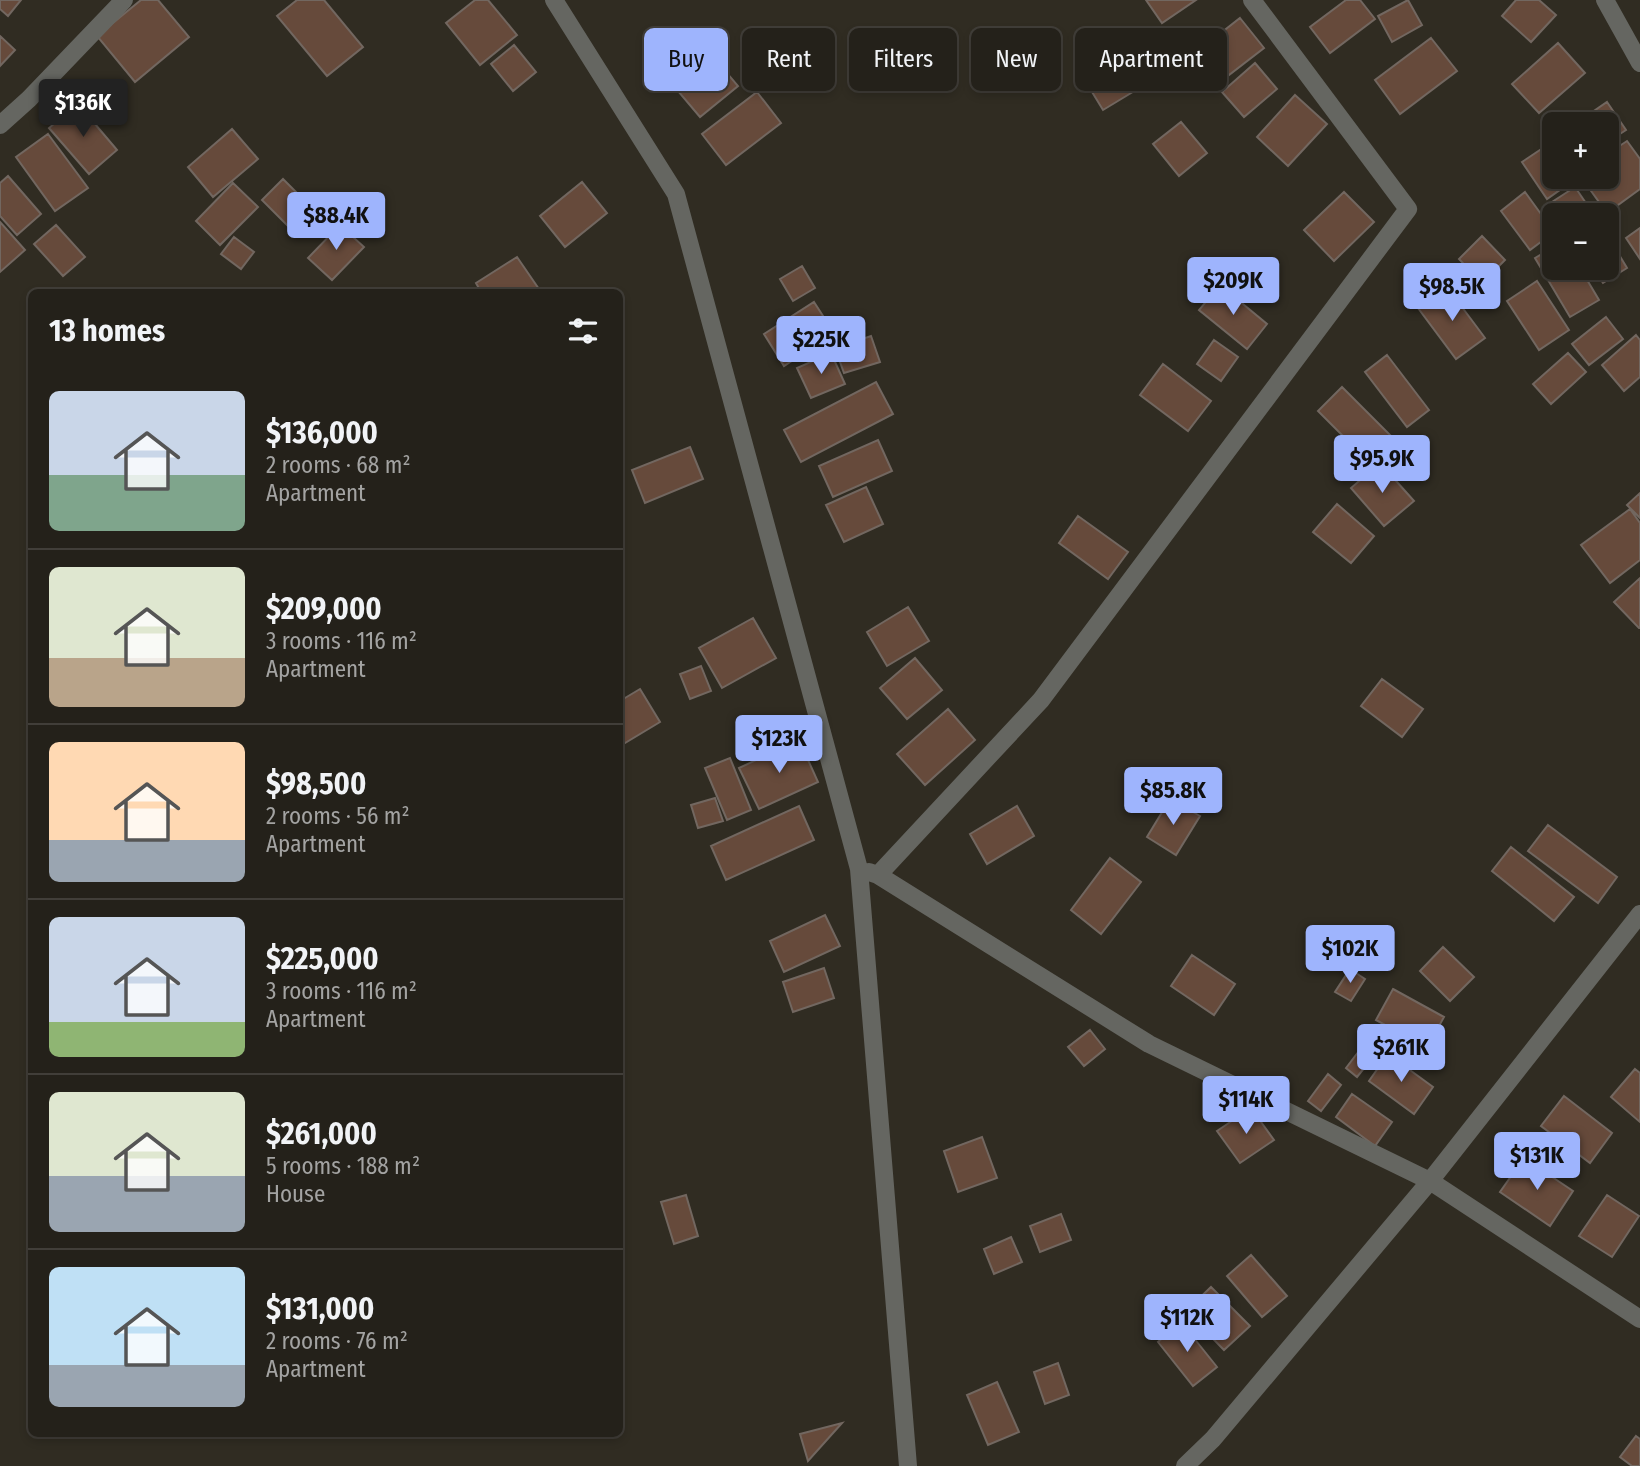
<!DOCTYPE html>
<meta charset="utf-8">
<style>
:root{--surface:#24211a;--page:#2c2923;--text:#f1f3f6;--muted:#a3a3a2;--line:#413e39;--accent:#9eb4fd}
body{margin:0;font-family:"Fira Sans Condensed",sans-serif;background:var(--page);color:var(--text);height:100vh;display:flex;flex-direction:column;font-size:26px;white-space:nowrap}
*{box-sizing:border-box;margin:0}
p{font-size:23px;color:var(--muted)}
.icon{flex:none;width:38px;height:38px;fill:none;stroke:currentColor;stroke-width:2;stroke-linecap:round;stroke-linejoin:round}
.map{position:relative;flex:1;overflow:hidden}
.side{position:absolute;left:28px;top:289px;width:595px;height:1148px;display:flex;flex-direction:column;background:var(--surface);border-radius:10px;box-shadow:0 4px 10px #0003,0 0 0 2px var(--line)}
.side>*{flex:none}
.banner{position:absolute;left:644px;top:28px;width:665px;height:63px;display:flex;gap:14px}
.tools{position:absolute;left:1542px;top:112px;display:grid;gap:14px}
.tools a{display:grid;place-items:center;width:77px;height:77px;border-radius:10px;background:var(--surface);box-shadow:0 4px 10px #0003,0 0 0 2px var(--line);font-size:35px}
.price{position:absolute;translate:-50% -60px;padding:0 16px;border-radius:7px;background:var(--accent);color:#111;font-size:23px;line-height:46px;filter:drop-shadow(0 2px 4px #0008)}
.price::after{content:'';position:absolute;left:50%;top:42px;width:21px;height:16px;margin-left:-10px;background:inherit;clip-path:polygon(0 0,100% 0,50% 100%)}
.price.current{background:#222;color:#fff}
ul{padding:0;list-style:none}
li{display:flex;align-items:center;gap:21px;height:175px;padding:0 21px}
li+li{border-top:2px solid var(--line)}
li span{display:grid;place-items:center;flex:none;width:196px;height:140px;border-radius:10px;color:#555}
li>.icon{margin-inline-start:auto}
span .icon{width:84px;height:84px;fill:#fffc;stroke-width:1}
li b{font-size:30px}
h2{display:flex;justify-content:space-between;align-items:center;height:84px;padding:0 21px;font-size:30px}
.tag{padding:0 24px;border-radius:10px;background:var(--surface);box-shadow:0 4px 10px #0003,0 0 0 2px var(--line);font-size:24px;line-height:63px}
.tag.current{background:var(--accent);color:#111}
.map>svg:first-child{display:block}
.building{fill:#664a3b;stroke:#726760;stroke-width:2}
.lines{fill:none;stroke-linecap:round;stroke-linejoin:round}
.street{stroke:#656661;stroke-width:18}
</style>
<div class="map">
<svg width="1640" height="1466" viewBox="0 0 1640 1466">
<rect width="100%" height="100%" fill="#302c22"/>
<!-- building -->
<path class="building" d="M0 0H21L8 16 0 9Z
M141 0H158L189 37 135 82 97 36Z
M297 0H324L363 47 327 76 277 16Z
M475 0H488L517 35 480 65 446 23Z
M1146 0H1196L1162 23Z
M1346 0H1360L1375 19 1330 53 1310 27Z
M1408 0 1422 25 1392 42 1378 16Z
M1516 0H1539L1556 15 1531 42 1502 16Z
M1240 18 1264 48 1216 85 1193 55Z
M0 36 15 50 0 66Z
M1431 38 1457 71 1400 114 1375 80Z
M1558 43 1585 73 1539 113 1512 84Z
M514 45 536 72 513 91 491 64Z
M710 53 738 86 700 117 672 84Z
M1123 59 1141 87 1103 110 1086 82Z
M1255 63 1277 89 1244 117 1222 92Z
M757 92 781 123 726 165 702 134Z
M1295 95 1327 124 1288 166 1257 137Z
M1607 102 1626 130 1606 143V124H1575Z
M78 104 117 150 89 174 49 128Z
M1181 122 1207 153 1179 176 1153 144Z
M232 129 258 159 213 197 188 167Z
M48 134 88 188 55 211 16 157Z
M1627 141 1640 159V189L1607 213 1581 177H1606V155Z
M1549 144 1554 152V177H1571L1574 180 1547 199 1522 162Z
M8 176 41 214 17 235 0 216V183Z
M283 179 313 209 292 230 262 200Z
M582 182 607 213 565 247 540 216Z
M233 183 258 207 220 245 196 221Z
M1575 187 1594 215H1561L1552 202Z
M1344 192 1374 222 1334 261 1304 230Z
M1525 192 1554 232 1530 250 1501 211Z
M0 222 25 250 0 272Z
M56 225 85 257 63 276 34 244Z
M340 225 364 247 332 280 308 258Z
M1640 228V259L1626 238Z
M1606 233 1627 268 1603 283 1593 268H1606Z
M1482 236 1505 260 1482 283 1459 259Z
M234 237 254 252 241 269 221 254Z
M1554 247V268H1580L1599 300 1570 317 1535 258Z
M517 257 541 292H481L476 283Z
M802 266 815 288 793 301 780 279Z
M1537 281 1569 330 1539 350 1507 301Z
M1220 285 1267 324 1247 349 1199 310Z
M1447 287 1485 338 1456 359 1418 308Z
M814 302 834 333 784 366 764 334Z
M1606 317 1623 339 1589 365 1572 344Z
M1636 335 1640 340V377L1624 391 1602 365Z
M871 336 880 362 844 373 835 348Z
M1214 340 1238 357 1221 381 1197 364Z
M831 353 845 384 811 398 797 368Z
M1568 353 1586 372 1551 404 1533 384Z
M1387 355 1429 410 1407 427 1365 372Z
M1163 364 1211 401 1188 431 1140 395Z
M876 382 893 414 801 462 784 430Z
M1342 387 1390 435 1366 459 1318 411Z
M878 440 892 471 833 497 819 466Z
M690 447 703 479 645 503 632 470Z
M1380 463 1414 501 1384 526 1351 488Z
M866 487 883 524 844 542 826 505Z
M1640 493V518L1627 505Z
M1337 504 1374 536 1351 563 1313 532Z
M1630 509 1640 523V560L1610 583 1581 545Z
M1078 516 1128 552 1108 579 1059 543Z
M1640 578V628H1639L1614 602Z
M908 607 929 641 887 666 867 632Z
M753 618 776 658 722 688 699 648Z
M915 658 942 690 907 719 880 688Z
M701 666 711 691 690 699 680 674Z
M1382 679 1423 709 1402 737 1361 706Z
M640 689 660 722 620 746V701Z
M948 709 975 740 925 785 897 754Z
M799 740 818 782 759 809 739 768Z
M730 758 751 810 727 820 705 768Z
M715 798 723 821 698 828 691 805Z
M1170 799 1200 816 1176 855 1147 837Z
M799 806 814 840 726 880 711 846Z
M1017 806 1034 836 987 864 970 834Z
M1548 825 1617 877 1598 903 1528 851Z
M1511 847 1574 897 1554 921 1492 871Z
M1110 858 1141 882 1101 934 1071 910Z
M825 915 840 946 784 972 770 941Z
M1443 947 1474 977 1450 1001 1420 971Z
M1192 955 1235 984 1214 1015 1171 986Z
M824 968 834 998 793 1012 783 982Z
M1350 969 1365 979 1351 1001 1335 992Z
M1393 989 1444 1017 1427 1048 1376 1020Z
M1090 1030 1105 1049 1084 1066 1068 1047Z
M1366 1042 1378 1051 1357 1077 1346 1068Z
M1388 1054 1433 1087 1414 1114 1369 1081Z
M1635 1069 1640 1073V1122L1611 1097Z
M1328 1074 1341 1085 1321 1111 1308 1101Z
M1352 1094 1392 1122 1375 1146 1336 1117Z
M1564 1096 1612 1133 1590 1163 1541 1126Z
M1251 1108 1274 1140 1240 1163 1217 1131Z
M982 1137 997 1178 958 1192 944 1151Z
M1524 1158 1573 1191 1550 1226 1500 1192Z
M686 1195 698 1236 674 1244 661 1202Z
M1607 1195 1639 1216 1612 1257 1579 1236Z
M1061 1214 1071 1240 1040 1252 1030 1226Z
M1011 1237 1022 1262 994 1274 984 1249Z
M1251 1255 1287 1296 1262 1317 1227 1276Z
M1211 1287 1250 1326 1224 1350 1186 1311Z
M1181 1322 1217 1367 1193 1386 1158 1342Z
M1058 1363 1069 1395 1045 1404 1034 1372Z
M997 1382 1019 1432 988 1445 967 1395Z
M842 1423 808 1461 800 1434Z
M1636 1436 1640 1439V1466H1632L1620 1457Z"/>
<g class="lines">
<!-- street -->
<path class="street" d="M554 0 676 194 859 869 908 1466
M1605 0 1640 63
M0 125 29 99 124 0
M869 872 878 875 1149 1044 1430 1181 1640 1319
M878 875 1041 700 1408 209 1252 0
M1185 1466 1213 1439 1430 1181 1640 914"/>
</g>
</svg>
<div class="tools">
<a>+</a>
<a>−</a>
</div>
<b class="price current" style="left:83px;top:139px">$136K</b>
<b class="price" style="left:336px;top:252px">$88.4K</b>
<b class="price" style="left:1233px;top:317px">$209K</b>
<b class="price" style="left:1452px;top:323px">$98.5K</b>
<b class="price" style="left:821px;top:376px">$225K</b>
<b class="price" style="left:1382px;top:495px">$95.9K</b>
<b class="price" style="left:779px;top:775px">$123K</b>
<b class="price" style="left:1173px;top:827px">$85.8K</b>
<b class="price" style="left:1350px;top:985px">$102K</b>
<b class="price" style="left:1401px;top:1084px">$261K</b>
<b class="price" style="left:1246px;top:1136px">$114K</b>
<b class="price" style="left:1537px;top:1192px">$131K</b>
<b class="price" style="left:1187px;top:1354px">$112K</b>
<div class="banner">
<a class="tag current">Buy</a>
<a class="tag">Rent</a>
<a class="tag">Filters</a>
<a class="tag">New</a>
<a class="tag">Apartment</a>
</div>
<section class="side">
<h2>13 homes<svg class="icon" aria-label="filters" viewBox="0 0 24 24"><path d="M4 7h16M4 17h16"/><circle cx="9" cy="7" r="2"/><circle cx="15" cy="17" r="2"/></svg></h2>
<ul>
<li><span style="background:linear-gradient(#c9d6e8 60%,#7fa58c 0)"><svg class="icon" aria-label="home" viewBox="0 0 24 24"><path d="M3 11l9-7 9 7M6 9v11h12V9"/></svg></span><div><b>$136,000</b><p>2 rooms · 68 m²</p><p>Apartment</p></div></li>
<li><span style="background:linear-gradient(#dfe7d0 65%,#b9a48a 0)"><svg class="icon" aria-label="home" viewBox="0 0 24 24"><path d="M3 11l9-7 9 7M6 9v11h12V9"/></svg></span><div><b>$209,000</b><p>3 rooms · 116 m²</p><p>Apartment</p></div></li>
<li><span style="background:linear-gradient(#ffd9b3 70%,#9aa5b1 0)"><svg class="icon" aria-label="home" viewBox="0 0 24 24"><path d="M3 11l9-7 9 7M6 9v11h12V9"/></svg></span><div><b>$98,500</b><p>2 rooms · 56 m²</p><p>Apartment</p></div></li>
<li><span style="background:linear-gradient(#c9d6e8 75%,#8fb573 0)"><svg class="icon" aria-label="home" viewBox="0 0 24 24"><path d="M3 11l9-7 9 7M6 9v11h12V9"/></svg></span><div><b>$225,000</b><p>3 rooms · 116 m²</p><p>Apartment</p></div></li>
<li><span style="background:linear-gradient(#dfe7d0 60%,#9aa5b1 0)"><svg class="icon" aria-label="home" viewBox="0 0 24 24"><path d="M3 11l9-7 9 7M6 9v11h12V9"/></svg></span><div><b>$261,000</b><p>5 rooms · 188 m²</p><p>House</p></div></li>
<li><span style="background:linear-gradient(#bfe0f5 70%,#9aa5b1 0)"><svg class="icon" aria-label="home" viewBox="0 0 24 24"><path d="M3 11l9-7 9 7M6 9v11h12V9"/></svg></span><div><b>$131,000</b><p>2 rooms · 76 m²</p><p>Apartment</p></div></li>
</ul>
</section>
</div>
